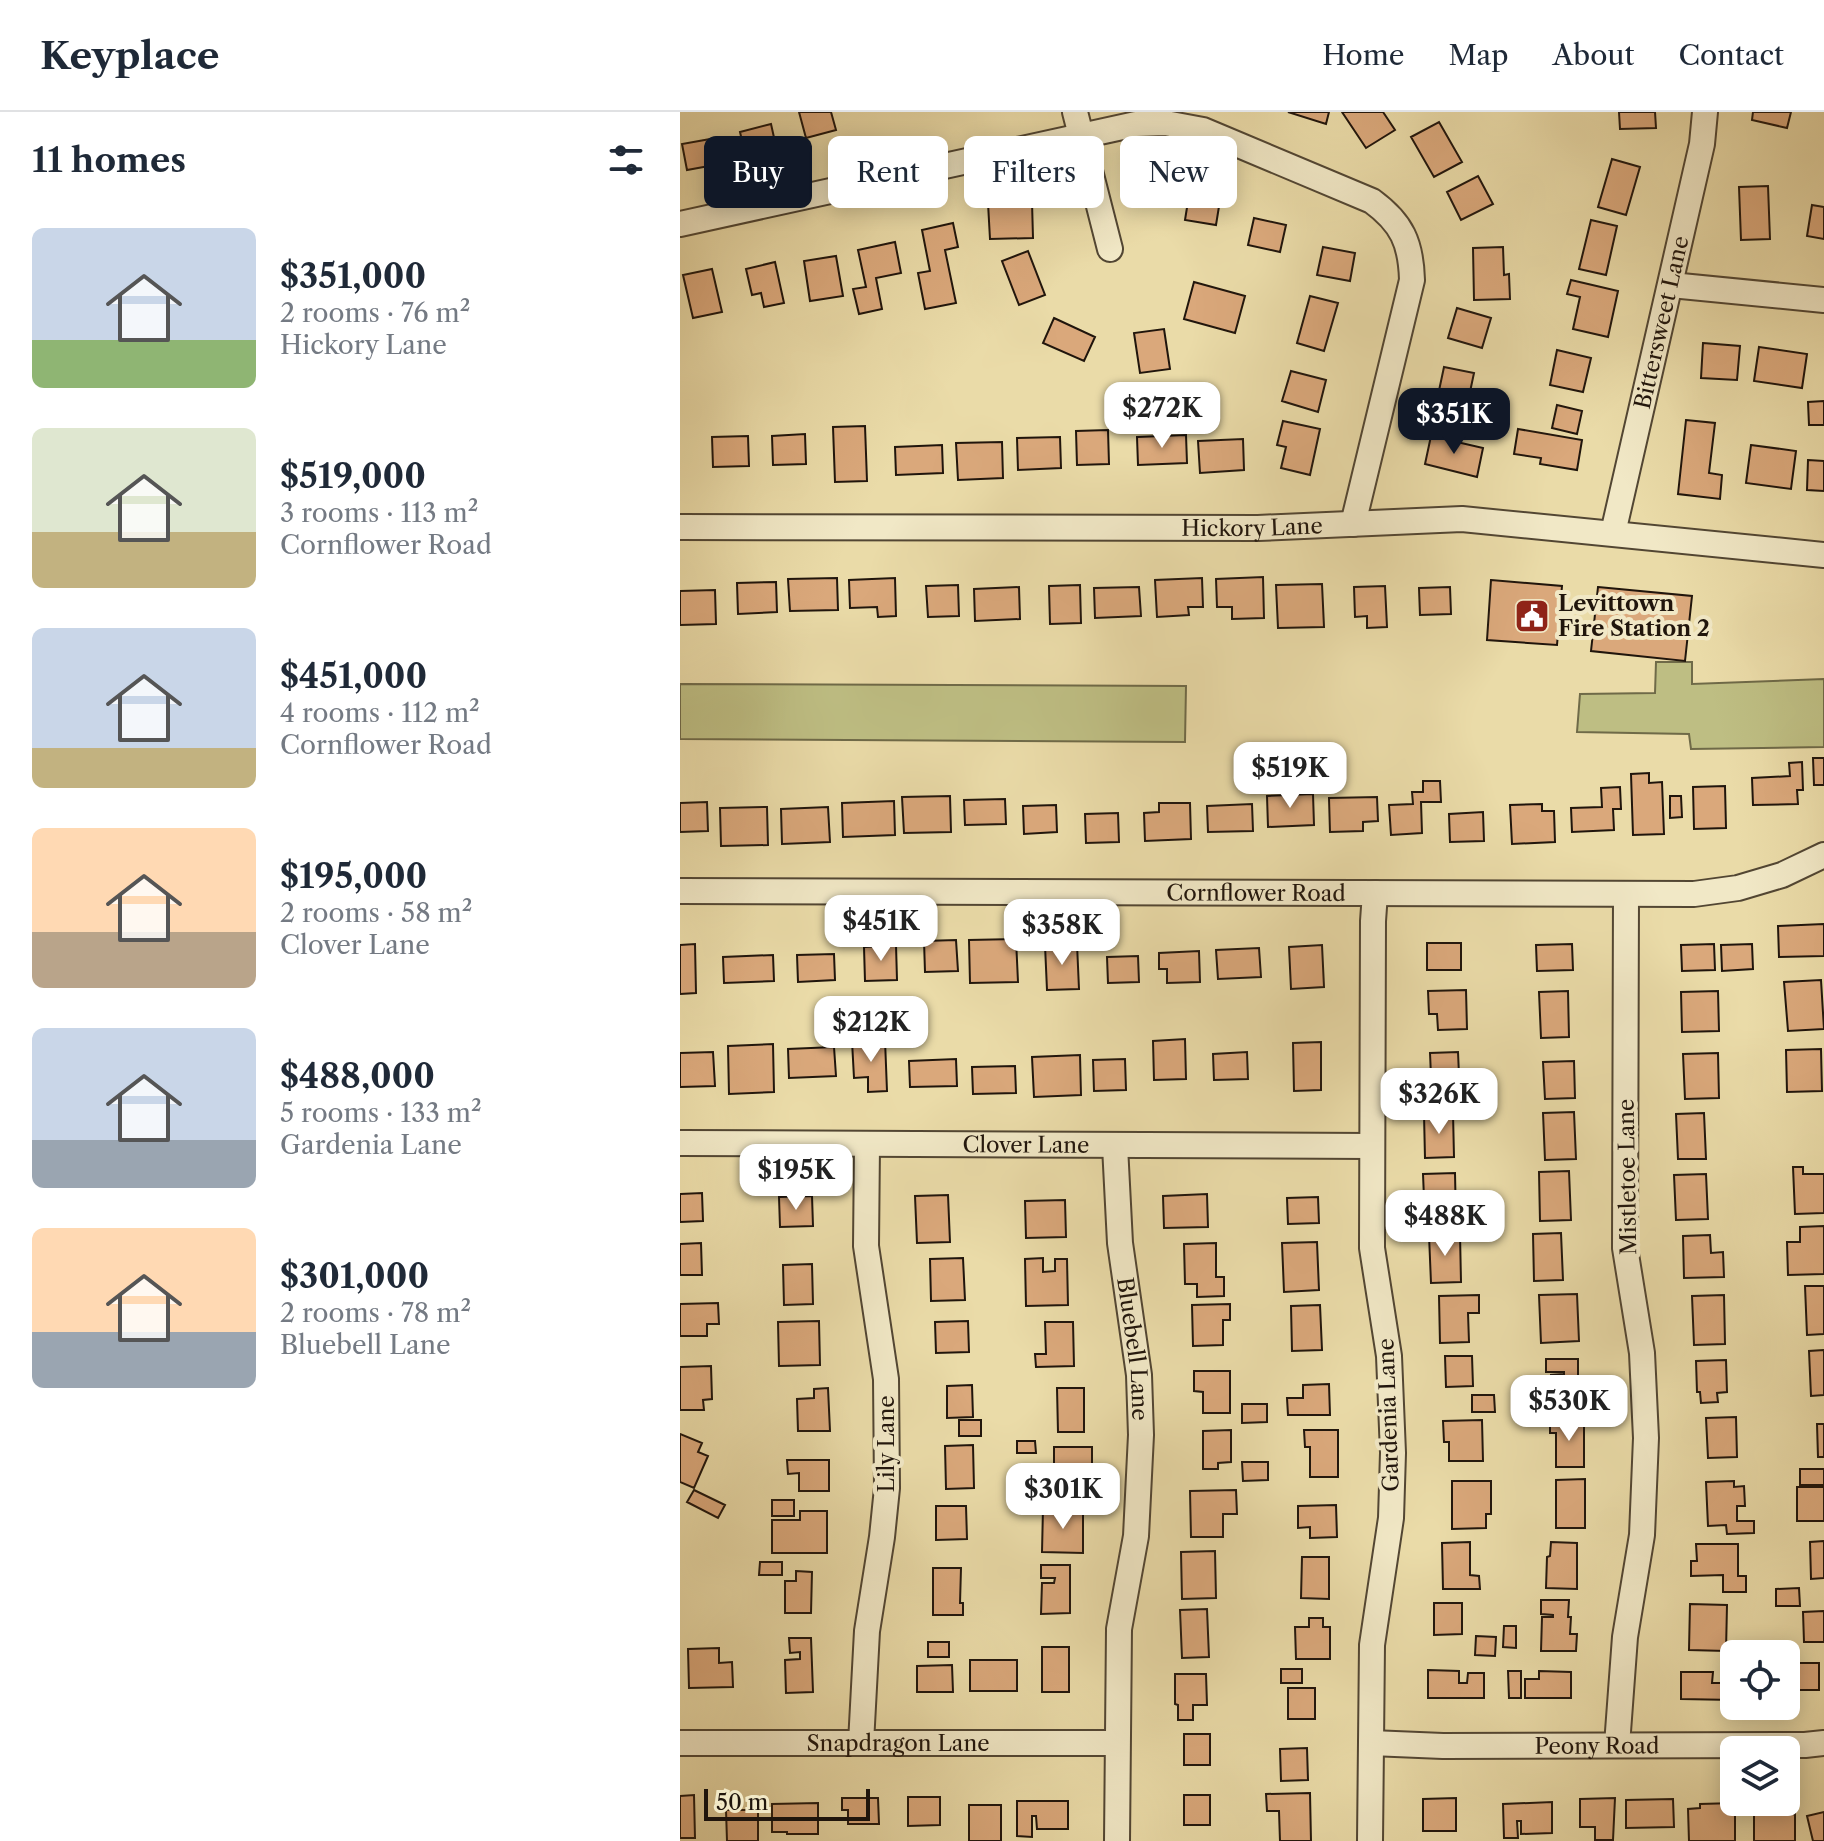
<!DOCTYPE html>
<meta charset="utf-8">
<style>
:root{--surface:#fff;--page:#f6f6f7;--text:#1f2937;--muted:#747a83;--line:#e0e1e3;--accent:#111827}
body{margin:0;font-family:"Libre Caslon Text",serif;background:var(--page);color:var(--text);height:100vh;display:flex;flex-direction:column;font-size:30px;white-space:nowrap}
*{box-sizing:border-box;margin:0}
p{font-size:26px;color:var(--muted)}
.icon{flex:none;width:44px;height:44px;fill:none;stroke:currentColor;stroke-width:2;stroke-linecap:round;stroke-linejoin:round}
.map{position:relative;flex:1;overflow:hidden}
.drawer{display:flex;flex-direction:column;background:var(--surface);width:680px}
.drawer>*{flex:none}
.banner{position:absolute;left:24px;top:24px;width:760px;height:72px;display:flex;gap:16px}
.fabs{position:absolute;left:1040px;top:1528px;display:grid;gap:16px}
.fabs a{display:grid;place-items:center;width:80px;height:80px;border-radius:12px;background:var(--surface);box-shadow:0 4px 20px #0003;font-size:40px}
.scale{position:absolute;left:24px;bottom:20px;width:166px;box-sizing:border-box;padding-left:8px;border:4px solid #20150c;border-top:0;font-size:22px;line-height:28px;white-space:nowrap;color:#20150c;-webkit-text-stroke:6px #f1e8c6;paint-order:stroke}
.price{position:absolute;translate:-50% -68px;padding:0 18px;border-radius:16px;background:#fff;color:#222;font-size:26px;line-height:52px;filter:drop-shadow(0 2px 4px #0008)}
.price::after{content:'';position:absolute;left:50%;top:48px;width:24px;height:18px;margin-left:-12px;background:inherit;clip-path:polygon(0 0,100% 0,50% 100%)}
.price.on{background:var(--accent);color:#fff}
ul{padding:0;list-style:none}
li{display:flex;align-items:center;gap:24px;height:200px;padding:0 32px}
li span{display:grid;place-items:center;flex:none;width:224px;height:160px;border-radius:12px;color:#555}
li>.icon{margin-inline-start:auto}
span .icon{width:96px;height:96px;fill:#fffc;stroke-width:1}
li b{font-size:34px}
h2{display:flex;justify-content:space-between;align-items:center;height:96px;padding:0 32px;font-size:34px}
.chip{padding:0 28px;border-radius:12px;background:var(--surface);box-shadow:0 4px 20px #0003;font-size:28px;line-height:72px}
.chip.on{background:var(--accent);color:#fff}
header{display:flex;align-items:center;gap:48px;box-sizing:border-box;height:112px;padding:0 40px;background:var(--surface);border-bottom:2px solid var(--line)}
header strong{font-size:38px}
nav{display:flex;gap:44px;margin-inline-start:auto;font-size:28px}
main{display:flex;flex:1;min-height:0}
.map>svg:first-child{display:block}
.green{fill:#bebe83;stroke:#6f6a48;stroke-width:2}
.building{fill:#daa87b;stroke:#20150c;stroke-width:2}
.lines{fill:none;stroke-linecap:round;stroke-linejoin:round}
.minor-casing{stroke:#524633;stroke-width:28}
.minor{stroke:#f1e8c6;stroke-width:24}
.labels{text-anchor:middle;stroke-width:8;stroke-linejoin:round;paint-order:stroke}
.street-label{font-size:22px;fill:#20150c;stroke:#f1e8c6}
.poi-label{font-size:22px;font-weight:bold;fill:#20150c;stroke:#f1e8c6;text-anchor:start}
</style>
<header>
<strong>Keyplace</strong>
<nav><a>Home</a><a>Map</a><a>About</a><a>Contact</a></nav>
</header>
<main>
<section class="drawer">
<h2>11 homes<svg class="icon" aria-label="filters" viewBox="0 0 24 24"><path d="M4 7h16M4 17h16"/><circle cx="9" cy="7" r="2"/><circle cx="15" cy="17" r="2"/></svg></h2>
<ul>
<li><span style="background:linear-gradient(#c9d6e8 70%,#8fb573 0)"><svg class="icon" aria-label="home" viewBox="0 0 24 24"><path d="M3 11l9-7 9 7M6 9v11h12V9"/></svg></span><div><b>$351,000</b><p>2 rooms · 76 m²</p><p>Hickory Lane</p></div></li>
<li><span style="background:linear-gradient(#dfe7d0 65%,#c2b280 0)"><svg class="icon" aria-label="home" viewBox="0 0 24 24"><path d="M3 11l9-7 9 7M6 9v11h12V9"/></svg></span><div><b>$519,000</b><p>3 rooms · 113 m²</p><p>Cornflower Road</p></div></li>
<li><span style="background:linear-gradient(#c9d6e8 75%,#c2b280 0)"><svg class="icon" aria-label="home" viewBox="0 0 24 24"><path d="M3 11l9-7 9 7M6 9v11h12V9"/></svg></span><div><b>$451,000</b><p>4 rooms · 112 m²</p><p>Cornflower Road</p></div></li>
<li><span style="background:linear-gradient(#ffd9b3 65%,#b9a48a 0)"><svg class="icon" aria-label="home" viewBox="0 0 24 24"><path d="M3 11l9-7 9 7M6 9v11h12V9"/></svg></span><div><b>$195,000</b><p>2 rooms · 58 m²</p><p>Clover Lane</p></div></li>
<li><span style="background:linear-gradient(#c9d6e8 70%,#9aa5b1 0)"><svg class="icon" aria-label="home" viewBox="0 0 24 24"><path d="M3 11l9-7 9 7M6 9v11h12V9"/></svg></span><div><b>$488,000</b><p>5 rooms · 133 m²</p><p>Gardenia Lane</p></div></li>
<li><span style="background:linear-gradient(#ffd9b3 65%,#9aa5b1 0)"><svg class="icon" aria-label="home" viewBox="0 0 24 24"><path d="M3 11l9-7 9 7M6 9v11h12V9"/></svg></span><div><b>$301,000</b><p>2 rooms · 78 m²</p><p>Bluebell Lane</p></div></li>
</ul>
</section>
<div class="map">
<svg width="1144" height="1729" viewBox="0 0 1144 1729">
<rect width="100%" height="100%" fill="#eadba8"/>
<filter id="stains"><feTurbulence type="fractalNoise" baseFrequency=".0025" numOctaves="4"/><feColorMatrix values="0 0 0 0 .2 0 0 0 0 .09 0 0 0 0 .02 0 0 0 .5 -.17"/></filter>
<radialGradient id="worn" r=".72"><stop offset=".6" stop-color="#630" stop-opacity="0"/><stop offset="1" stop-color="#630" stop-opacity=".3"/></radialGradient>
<!-- green -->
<path class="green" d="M976 550H1012V572L1144 567V635L1011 637 1009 622 897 620 900 582 975 581Z
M0 572 506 574 505 630 0 627Z"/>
<!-- building -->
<path class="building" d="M119 0H151L156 18 126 26Z
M608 0H649L646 12Z
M662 0H703L715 18 686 36Z
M939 0H975L976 16 940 17Z
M1073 0H1111L1107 16 1072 8Z
M759 10 782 50 754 65 731 25Z
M91 12 97 39 66 46 60 20Z
M36 26 40 52 7 58 2 32Z
M932 47 960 55 946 103 918 95Z
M798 64 813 92 781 108 767 80Z
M1088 74 1090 127 1061 128 1059 75Z
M510 77 541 82 536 113 505 108Z
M352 90 353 126 310 127 308 91Z
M1132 93 1144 95V127L1127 124Z
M574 106 606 113 600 140 568 133Z
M911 108 937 114 926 163 899 157Z
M273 111 278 135 265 138 276 191 245 197 238 161 250 159 242 118Z
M215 130 221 161 196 166 202 197 179 202 173 177 186 175 178 138Z
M643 135 675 141 670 169 637 163Z
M823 135 824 163 829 162 830 187 794 188 793 136Z
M348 139 365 183 339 193 322 149Z
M156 144 163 184 130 189 124 149Z
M95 150 104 191 84 195 81 181 72 183 66 157Z
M32 157 42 200 13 206 3 163Z
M891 168 938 179 928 225 893 217 900 185 887 182Z
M514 170 565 184 555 221 504 207Z
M630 184 658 191 644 239 617 231Z
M777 196 811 206 802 236 768 226Z
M374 206 415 225 404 249 363 231Z
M484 217 490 257 460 261 454 221Z
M1023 231 1060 234 1057 268 1021 266Z
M1079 235 1127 242 1122 276 1074 269Z
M877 238 911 246 903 280 870 273Z
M764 255 794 261 787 294 757 288Z
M611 259 646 268 638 300 602 289Z
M1144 289V313H1129L1128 290Z
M877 293 902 299 897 322 872 316Z
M788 301H809V314H788Z
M1006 308 1035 311 1029 361 1042 363 1040 387 998 382Z
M603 309 640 317 630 363 601 356 606 335 597 333Z
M185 314 187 369 155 370 153 315Z
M838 317 902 328 897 358 860 352 861 346 834 342Z
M428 318 429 352 397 353 396 319Z
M125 322 126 352 93 353 92 324Z
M506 323 507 351 458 353 457 325Z
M68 324 69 354 33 355 32 325Z
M751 324 803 336 797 365 745 352Z
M380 325 381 356 338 358 337 326Z
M563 327 564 358 520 361 518 329Z
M322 330 323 366 278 368 276 331Z
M262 333 263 361 216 363 215 335Z
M1071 333 1116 339 1111 377 1066 371Z
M1128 348 1144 349V379L1127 378Z
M583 465 584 506 552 507V495H537L536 467Z
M157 466 158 498 110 499 108 467Z
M215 466 216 504 198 505 197 495 170 496 169 468Z
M522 466 523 495H508L509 503 477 505 475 468Z
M811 468 882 474 877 533 807 528Z
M96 470 97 500 58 502 57 471Z
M642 472 644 515 598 516 596 473Z
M278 473 279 504 248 505 246 474Z
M400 473 401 511 370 512 369 474Z
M705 474 707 515 687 516V504L675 505 674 475Z
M339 475 340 507 295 509 294 477Z
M459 475 461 504 415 506 414 476Z
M770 475 771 502 740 503 739 476Z
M918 475 1012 484 1005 549 911 539Z
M35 478 36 512 0 513V479Z
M1133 646H1144V673H1134Z
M1122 650 1123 678H1117L1118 692 1073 693 1072 666 1110 664 1109 651Z
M969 661V671L982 670 984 722 953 723 951 662Z
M743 669H760L761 690H741L742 721 711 723 709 693 733 692 732 680H743Z
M1045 674 1046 716 1014 717 1013 675Z
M940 675 941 697H933L934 718 892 720 891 696 922 695 921 676Z
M633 682 634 713 588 715 587 684Z
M270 684 271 720 224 721 222 685Z
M990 684H1001L1002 705 990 706Z
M697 685 698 709 683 710V719L650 720 649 686Z
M325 687 326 712 285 713 284 688Z
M214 689 215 723 163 725 162 691Z
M27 690 28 719 0 720V691Z
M479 691H510L511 727 465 729 464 701 479 700Z
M572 692 573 719 528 720 527 694Z
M862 692V699H874L875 730 832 732 830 693Z
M376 693 377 720 344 722 343 694Z
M87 695 88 733 41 734 40 696Z
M148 695 150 730 102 732 101 697Z
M803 700 804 729 770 730 769 702Z
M438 701 439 730 406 731 405 702Z
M1144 812V844L1099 845 1098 814Z
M336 827 338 870 290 871 289 828Z
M276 828 278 859 245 860 244 829Z
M747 831H781V858H747Z
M15 832 16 881 0 882V833Z
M397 832 399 877 367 878 365 833Z
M892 832 893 858 857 859 856 833Z
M1034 832 1035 858 1002 859 1001 833Z
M1072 832 1073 857 1042 859 1041 833Z
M216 833 217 868 185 869 184 835Z
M642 833 644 875 611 877 609 835Z
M579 836 581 865 538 867 536 838Z
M519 839 520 870 487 871V857H479V841Z
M154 842 155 868 118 870 117 843Z
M93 843 94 869 44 871 43 845Z
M458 844 459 870 428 871 427 845Z
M1141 868 1144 917 1108 919 1104 870Z
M786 878 787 917 758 918 757 902H749L748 879Z
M888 879 889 925 861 926 859 880Z
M1038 879 1039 919 1002 920 1001 880Z
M505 927 506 967 474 968 473 929Z
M205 928 207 979 188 980V965L174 966 172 929Z
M641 930V978L614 979 613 931Z
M93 932 94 980 49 982 48 934Z
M154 935 156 964 109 966 108 937Z
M1141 937 1142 979 1107 980 1106 938Z
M33 940 35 974 0 975V941Z
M567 940 568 967 534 968 533 942Z
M778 940 780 986 752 987 750 941Z
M1038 941 1039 986 1005 987 1003 942Z
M400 943 401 983 354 985 352 945Z
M276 947 277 974 230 975 229 949Z
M445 947 446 978 414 979 413 948Z
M894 949 895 986 865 987 863 950Z
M335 954 336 981 293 982 292 955Z
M894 1000 896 1047 865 1048 863 1001Z
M773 1001 774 1045 745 1046 744 1002Z
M1024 1001 1026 1047H998L996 1002Z
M1113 1055H1123V1062H1144V1101L1115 1102Z
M889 1059 891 1108 860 1109 859 1060Z
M775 1061 776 1109 745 1110 743 1062Z
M1026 1062 1028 1107 996 1108 994 1063Z
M22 1081 23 1109 0 1110V1082Z
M527 1082 528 1115 484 1116 483 1084Z
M268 1083 270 1130 237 1131 235 1084Z
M132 1084 133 1114 100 1115 99 1085Z
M638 1085 639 1111 608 1112 607 1086Z
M385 1088 386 1125 346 1126 345 1089Z
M1144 1114V1162L1108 1163 1107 1130H1120V1115Z
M881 1121 883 1168 854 1169 853 1122Z
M780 1122 781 1170 751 1171 749 1123Z
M1030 1123 1031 1141 1043 1140 1044 1165 1004 1166 1003 1124Z
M637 1130 639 1178 604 1180 602 1131Z
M21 1131 22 1163H0V1132Z
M536 1131V1165H544V1184L517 1185V1172H505L504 1132Z
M283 1146 285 1188 251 1189 250 1147Z
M363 1146V1160L375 1159V1147H387L388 1193 346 1194 345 1147Z
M132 1152 133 1192 104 1193 103 1153Z
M1125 1174H1144V1222L1127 1223Z
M897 1182 899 1229 861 1231 859 1183Z
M799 1183V1201H788L789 1230 760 1231 759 1184Z
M1044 1183 1045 1232 1014 1233 1012 1184Z
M38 1191 39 1212H27V1224H0V1192Z
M550 1192V1208H543V1233L513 1234 512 1193Z
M640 1193 642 1238 612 1239 611 1194Z
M139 1209 140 1253 99 1254 98 1210Z
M288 1209 289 1240 256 1241 255 1210Z
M365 1210H393L394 1254 356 1255 355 1242H366Z
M1144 1238V1283L1131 1284 1129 1239Z
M765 1244H792L793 1274 766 1275Z
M866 1247H898V1294H871V1263L884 1262V1260H866Z
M1046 1248 1047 1280 1037 1281 1038 1290 1021 1291 1020 1280H1017L1016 1249Z
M31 1254 32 1287 23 1288 24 1298H0V1255Z
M514 1259H550V1301H523V1280L514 1279Z
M649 1272 650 1303H608L607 1286H623V1273Z
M292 1273 293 1305 267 1306V1274Z
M148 1276 150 1319H118L117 1287 134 1286V1277Z
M377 1276H404V1320H378Z
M792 1283H814L815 1300H792Z
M562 1292H587V1310L562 1311Z
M1056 1305 1057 1345 1028 1346 1026 1306Z
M279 1308H301V1324H279Z
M802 1308 803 1349H769V1330H764L763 1309Z
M870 1309H904V1355H876V1321H870Z
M1137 1312H1144V1345H1138Z
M551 1318V1350L538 1351V1357H523V1319Z
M624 1318H658V1365H630V1335H625Z
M0 1322 22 1331 18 1340 28 1344 14 1376 0 1370Z
M337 1329H355L356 1341H337Z
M293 1333 294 1376 266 1377 265 1334Z
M374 1335H412V1380H374Z
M107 1348H149V1379H119V1361L108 1362Z
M562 1350H588V1368L563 1369Z
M1120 1357H1144V1373H1120Z
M905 1367V1416H876V1368Z
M772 1369H811V1402H806V1416L772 1417Z
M1054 1369V1375L1064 1374 1065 1394H1057V1409H1074V1421L1047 1422 1046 1413 1028 1414 1026 1370Z
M1117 1375H1144V1409H1117Z
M14 1378 45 1393 38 1406 7 1390Z
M556 1378 557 1402H543V1425H511L510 1379Z
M92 1388H114V1404H92Z
M656 1393 657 1425 630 1426V1415L618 1416V1394Z
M256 1394H286L287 1427 256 1428Z
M363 1396 403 1397V1441L362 1440Z
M120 1399H147V1441H92V1408H120Z
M1144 1429V1466L1131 1467 1130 1430Z
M790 1430V1463L799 1464 800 1477H763L762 1431Z
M871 1430 897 1431V1477L866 1476 867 1445 870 1444Z
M1016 1432H1058V1464H1066V1480H1043V1463L1011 1464V1449H1017Z
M535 1439 536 1486 502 1487 501 1440Z
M622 1445H649V1487L621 1486Z
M80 1450H102V1463H79Z
M361 1453H390V1501L361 1502 362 1471H374L375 1466H361Z
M253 1456H281L280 1491H283V1503H253Z
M116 1459 132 1460 131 1501H105V1469H116Z
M1119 1476 1120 1494H1096V1477Z
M861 1488H889L888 1505H891L890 1522H897L896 1539H861L862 1505H873V1503L861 1502Z
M754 1491H782V1522L754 1523Z
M1010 1492 1047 1493 1046 1539 1009 1538Z
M527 1497 529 1545 502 1546 500 1498Z
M1144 1499V1530H1124L1123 1500Z
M629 1506H643V1515H650V1547H616L615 1515H629Z
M824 1514H836V1536L823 1535Z
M796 1524 816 1525 815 1544 795 1543Z
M109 1526H131L133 1580 106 1581 105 1548 120 1547V1540L110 1541Z
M248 1530H269V1545H248Z
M362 1535H389V1580H362Z
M39 1536V1551L52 1550 53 1575 9 1576 8 1537Z
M290 1548H337V1579H290Z
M1106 1551H1139V1578H1106Z
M272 1553 273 1580H237V1554Z
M601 1557H622V1571H601Z
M748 1558 779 1559V1571H787L788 1561H804V1586H748Z
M828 1559H841V1586H829Z
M859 1559 891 1560V1586H845V1567H859Z
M1001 1560H1033L1032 1571H1047V1564H1054V1588L1001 1587Z
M495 1562H526L527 1593H513V1608H498V1593L495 1592Z
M608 1576H635V1607H608Z
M504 1622H530V1653H504Z
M627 1636 628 1668 601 1669 600 1637Z
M630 1681 631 1729H600L599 1699H587L586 1682Z
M14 1683 15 1726H0V1684Z
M504 1683H530V1713H504Z
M228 1685H260V1713L228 1714Z
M162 1686H198L199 1712H168V1698H162Z
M776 1686V1719H743V1687Z
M935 1686 933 1728H915V1715H900V1687Z
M993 1687 994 1715 946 1716V1688Z
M337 1689H388V1717H357L356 1704H352V1725L337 1724Z
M872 1690V1721L841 1722V1709H837L838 1726H824L823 1692Z
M138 1691V1722H107V1720H92V1692Z
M1055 1691V1729H1009L1008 1697 1020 1696V1692Z
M289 1693H321V1729H289Z
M46 1698H78V1729H47Z
M1144 1700V1729H1133L1127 1704Z
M1115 1702V1729H1074V1703Z"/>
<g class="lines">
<!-- minor casing -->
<g class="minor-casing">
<g id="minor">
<path d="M395 0 430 137"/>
<path d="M0 112 456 12 485 11 523 18 692 89C722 111 731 131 732 168L673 412"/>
<path d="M991 173 1144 188"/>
<path id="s1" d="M0 415 578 416 782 407 1144 443"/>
<path id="s2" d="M933 421 1022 32 1025 0"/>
<path id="s3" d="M0 779 1014 782 1058 776 1102 763 1144 743"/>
<path id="s4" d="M0 1031 692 1034"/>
<path id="s5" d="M435 1034 440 1131 459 1263 461 1323 456 1424 439 1517 437 1729"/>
<path id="s6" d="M0 1631H437"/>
<path d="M181 1631 187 1519 202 1425 207 1376 206 1267 186 1134 187 1033"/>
<path id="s7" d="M691 1631 763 1634 1125 1633 1144 1631"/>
<path d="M937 1633 945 1525 962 1423 966 1326 962 1241 945 1136 946 782"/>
<path d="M690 1729 692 1533 711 1406 713 1341 709 1244 692 1136 693 809 695 781"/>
</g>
</g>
<!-- minor -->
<use href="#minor" class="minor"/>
</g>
<!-- icons -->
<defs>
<g id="civic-square" transform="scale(1.8)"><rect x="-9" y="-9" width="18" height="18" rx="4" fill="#8f2418" stroke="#f1e8c6"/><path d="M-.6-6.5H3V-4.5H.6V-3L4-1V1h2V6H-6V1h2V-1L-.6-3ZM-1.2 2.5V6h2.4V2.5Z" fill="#fff"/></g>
</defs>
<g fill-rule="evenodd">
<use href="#civic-square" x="852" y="504"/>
</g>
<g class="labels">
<!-- street labels -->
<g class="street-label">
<text dy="8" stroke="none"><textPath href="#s2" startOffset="216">Bittersweet Lane</textPath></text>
<text dy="8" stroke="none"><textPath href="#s1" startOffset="572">Hickory Lane</textPath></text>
<text dy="8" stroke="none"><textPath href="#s3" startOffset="576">Cornflower Road</textPath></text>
<text dy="8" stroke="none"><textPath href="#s4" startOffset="346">Clover Lane</textPath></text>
<text transform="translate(947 1065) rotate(-91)" y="8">Mistletoe Lane</text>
<text dy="8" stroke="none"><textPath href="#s5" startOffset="204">Bluebell Lane</textPath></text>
<text transform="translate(708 1303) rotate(-92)" y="8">Gardenia Lane</text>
<text transform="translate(206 1332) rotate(-90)" y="8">Lily Lane</text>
<text dy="8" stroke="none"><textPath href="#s6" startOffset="218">Snapdragon Lane</textPath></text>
<text dy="8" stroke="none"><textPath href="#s7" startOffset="226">Peony Road</textPath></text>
</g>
<!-- poi labels -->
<g class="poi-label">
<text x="878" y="499">Levittown<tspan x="878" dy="25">Fire Station 2</tspan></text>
</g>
</g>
<rect width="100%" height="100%" filter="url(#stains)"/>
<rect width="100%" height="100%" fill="url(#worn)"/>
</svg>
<div class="fabs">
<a><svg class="icon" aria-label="locate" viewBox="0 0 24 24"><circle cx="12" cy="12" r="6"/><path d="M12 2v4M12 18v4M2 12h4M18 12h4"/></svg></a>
<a><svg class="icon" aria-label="layers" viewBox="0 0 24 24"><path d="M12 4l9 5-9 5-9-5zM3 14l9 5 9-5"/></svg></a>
</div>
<div class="scale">50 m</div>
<b class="price" style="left:482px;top:338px">$272K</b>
<b class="price on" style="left:774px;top:344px">$351K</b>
<b class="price" style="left:610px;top:698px">$519K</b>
<b class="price" style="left:201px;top:851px">$451K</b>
<b class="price" style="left:382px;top:855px">$358K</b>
<b class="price" style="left:191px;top:952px">$212K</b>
<b class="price" style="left:759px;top:1024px">$326K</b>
<b class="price" style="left:116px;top:1100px">$195K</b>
<b class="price" style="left:765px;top:1146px">$488K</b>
<b class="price" style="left:889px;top:1331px">$530K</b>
<b class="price" style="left:383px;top:1419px">$301K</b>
<div class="banner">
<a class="chip on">Buy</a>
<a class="chip">Rent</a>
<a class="chip">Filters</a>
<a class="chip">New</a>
</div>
</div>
</main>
